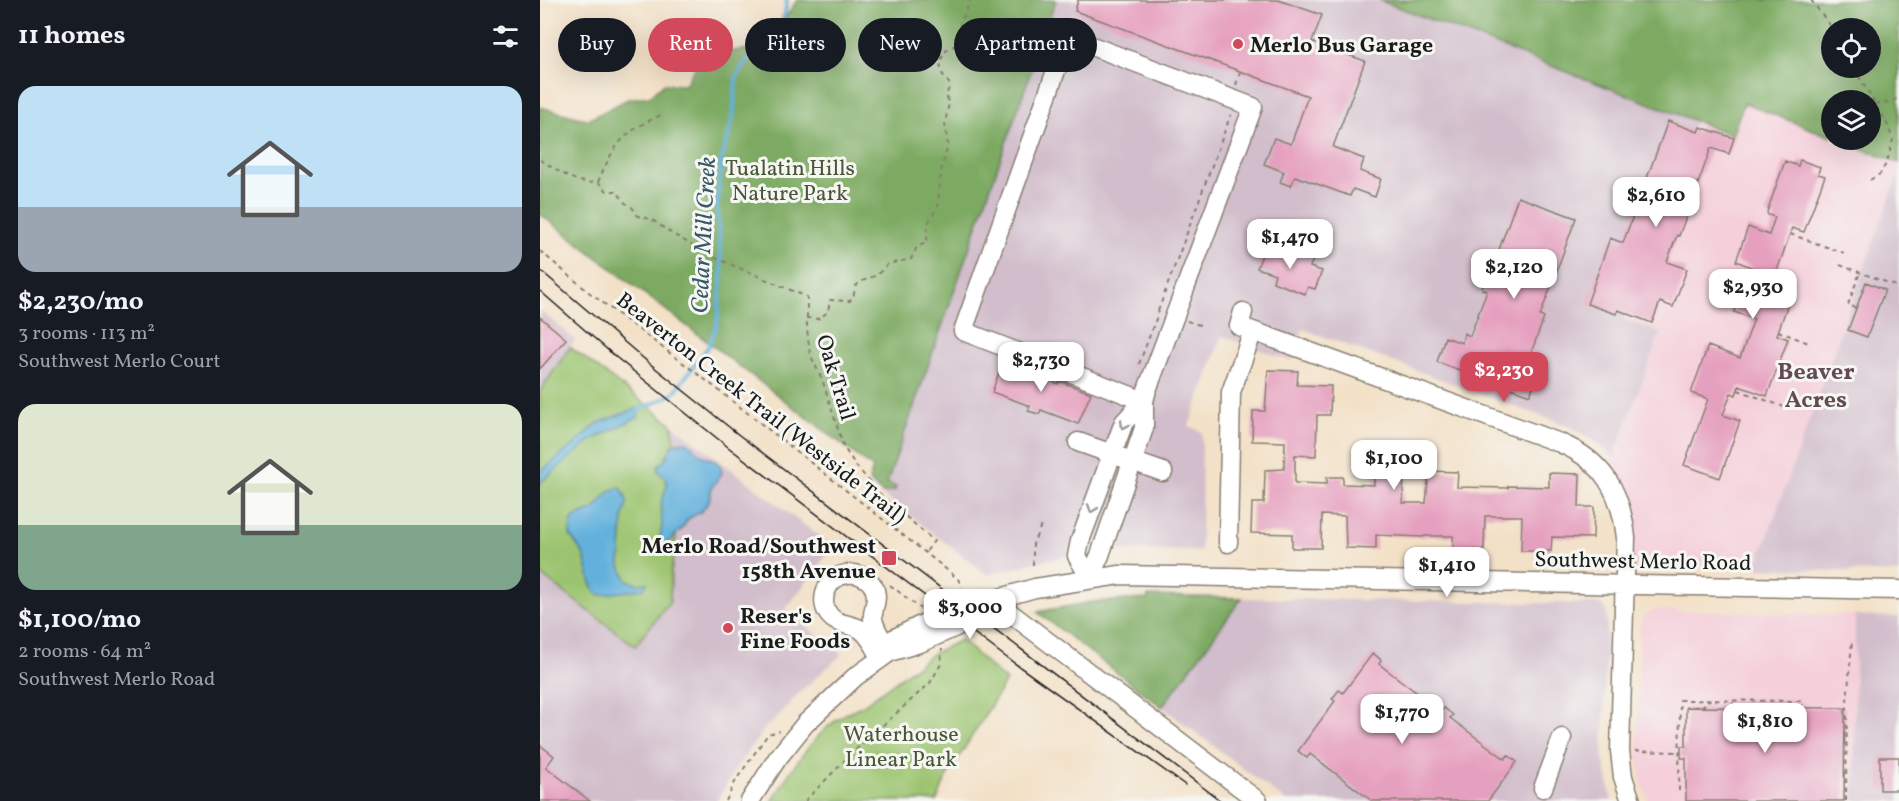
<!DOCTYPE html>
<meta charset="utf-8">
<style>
:root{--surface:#171b24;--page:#242831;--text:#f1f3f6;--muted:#9ea1a6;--accent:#d1495b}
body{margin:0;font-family:Vollkorn,serif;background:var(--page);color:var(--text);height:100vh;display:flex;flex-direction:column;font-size:22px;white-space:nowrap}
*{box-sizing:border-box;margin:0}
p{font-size:20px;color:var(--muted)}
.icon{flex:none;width:33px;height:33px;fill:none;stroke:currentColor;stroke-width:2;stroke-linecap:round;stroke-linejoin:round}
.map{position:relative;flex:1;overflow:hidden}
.side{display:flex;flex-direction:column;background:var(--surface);width:540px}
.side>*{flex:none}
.hud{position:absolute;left:18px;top:18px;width:570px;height:54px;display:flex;gap:12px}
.controls{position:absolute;left:1281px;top:18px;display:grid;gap:12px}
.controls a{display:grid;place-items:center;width:60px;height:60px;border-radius:50%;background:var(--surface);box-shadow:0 6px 24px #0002;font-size:30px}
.price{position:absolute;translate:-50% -51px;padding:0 14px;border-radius:12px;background:#fff;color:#222;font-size:20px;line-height:39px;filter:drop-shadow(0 2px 3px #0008)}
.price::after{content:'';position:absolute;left:50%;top:36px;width:18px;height:14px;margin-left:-9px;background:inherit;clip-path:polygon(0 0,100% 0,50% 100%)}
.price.active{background:var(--accent);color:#fff}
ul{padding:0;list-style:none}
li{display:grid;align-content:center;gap:12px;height:318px;padding:0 18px}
li span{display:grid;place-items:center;height:186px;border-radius:18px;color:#555}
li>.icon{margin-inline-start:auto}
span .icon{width:108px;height:108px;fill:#fffc;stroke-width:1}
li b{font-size:26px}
h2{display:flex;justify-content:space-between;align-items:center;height:72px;padding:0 18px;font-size:26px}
.chip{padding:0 21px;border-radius:27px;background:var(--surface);box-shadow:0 6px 24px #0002;font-size:21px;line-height:54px}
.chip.active{background:var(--accent);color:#fff}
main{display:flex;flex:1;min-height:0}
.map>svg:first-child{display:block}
.built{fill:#f5cfda}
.industrial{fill:#d1bdcb}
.green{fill:#9cc46f;stroke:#5c7046;stroke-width:1.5}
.forest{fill:#7daa62;stroke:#4c633f;stroke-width:1.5;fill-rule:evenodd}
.water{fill:#62b1dc;stroke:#3f667c;stroke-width:1.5}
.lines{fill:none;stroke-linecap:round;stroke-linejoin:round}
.stream{stroke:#62b1dc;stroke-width:4}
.building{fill:#e6a0bf}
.minor-casing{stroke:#887e72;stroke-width:21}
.path{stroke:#887e72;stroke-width:2;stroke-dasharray:4.5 4.5;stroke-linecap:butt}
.minor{stroke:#fff;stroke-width:18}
.tram{stroke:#1c1c1c;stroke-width:1.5}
.oneway{stroke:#999}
.poi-dot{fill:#d1495b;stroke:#f6f6f2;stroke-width:2}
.labels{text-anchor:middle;stroke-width:6;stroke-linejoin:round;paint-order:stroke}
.poi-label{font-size:22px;font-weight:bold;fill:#1c1c1c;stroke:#f6f6f2;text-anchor:start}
.park-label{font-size:22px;fill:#495739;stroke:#f6f6f2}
.street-label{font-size:22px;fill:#1c1c1c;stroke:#f6f6f2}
.water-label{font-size:24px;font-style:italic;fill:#385869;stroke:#f6f6f2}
.neighbourhood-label{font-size:24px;font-weight:bold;fill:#634a55;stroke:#f6f6f2}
</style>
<main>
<section class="side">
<h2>11 homes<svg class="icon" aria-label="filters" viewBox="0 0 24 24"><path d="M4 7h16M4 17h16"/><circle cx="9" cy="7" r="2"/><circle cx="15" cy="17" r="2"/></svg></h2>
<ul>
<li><span style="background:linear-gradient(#bfe0f5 65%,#9aa5b1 0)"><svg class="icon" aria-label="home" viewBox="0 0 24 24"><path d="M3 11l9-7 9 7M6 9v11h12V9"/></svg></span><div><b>$2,230/mo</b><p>3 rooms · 113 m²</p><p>Southwest Merlo Court</p></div></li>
<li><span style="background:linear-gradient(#dfe7d0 65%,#7fa58c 0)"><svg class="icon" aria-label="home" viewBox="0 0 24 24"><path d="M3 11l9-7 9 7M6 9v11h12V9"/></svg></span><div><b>$1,100/mo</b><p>2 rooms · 64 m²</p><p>Southwest Merlo Road</p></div></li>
</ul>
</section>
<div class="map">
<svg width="1359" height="801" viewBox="0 0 1359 801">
<rect width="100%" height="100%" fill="#f6f6f2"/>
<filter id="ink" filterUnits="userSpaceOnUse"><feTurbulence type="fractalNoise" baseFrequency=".0167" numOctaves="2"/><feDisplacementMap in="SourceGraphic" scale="12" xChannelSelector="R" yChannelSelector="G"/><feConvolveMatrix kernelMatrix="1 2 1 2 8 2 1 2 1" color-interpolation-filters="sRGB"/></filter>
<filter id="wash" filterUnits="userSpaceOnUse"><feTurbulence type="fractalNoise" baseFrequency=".008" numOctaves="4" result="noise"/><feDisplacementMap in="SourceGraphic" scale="24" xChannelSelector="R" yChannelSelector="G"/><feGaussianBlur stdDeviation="1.35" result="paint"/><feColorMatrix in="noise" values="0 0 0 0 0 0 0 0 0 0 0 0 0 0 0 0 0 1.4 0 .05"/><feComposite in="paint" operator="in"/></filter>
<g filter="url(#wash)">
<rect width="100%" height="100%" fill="#f3e1c7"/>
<!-- built -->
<path class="built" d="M1204 103 1291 137 1292 140H1298L1359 163V172L1216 568H1092L1069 472 1119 333 1082 319 1155 121 1192 135Z
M1116 610 1315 615 1314 801H1108L1101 781 1097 755 1100 625 1105 614Z"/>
<!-- industrial -->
<path class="industrial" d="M506 0H839L1155 121 1083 319 1120 333 1074 458 1051 438 1023 424 763 329 751 361 682 336 649 426 662 432 661 551 600 550 552 552 500 561 448 575 328 484Z
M1359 172V573L1216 568 1296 346Z
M0 310 35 340 0 391Z
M132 424 293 547 245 610 302 654 254 698 230 725 228 724 200 762 177 801H0V574L95 646 130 601 131 573 138 521 136 450Z
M702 598 1062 604 1067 611 1063 757 1072 801H746L622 707Z
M1315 615 1359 617V801H1314Z"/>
<!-- green -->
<path class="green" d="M30 347 132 424 136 450 138 521 131 573 130 601 95 646 0 574V391Z
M421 640 466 681 406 778 397 801H232C253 766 282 720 322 706L394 653Z"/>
<!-- forest -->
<path class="forest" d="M257 0H516L347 483 356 487 355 491 343 493 329 480 333 468 0 214V107L48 120 88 99 110 96 123 84 145 85 154 69 178 53 209 49 243 22Z
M839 0H1359V163L1298 140H1330V100H1292L1291 137 1204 103 1192 135ZM1292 28H1330V68H1292Z
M608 596 702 598 622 707 497 612 552 602 607 599Z"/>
<!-- water -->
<path class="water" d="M98 408 99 410 98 417 50 441 0 483V472L35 444 58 423Z
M142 442 148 443 161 455 176 461 180 465 182 473 172 487 169 501 162 511 148 519 141 530 124 545 119 544 122 525 121 504 127 485 126 479 118 471 119 464 124 462 132 445Z
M80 487 86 497 87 504 83 518 80 566 87 580 97 584 107 583 103 589 60 595 55 592 50 580 44 555 30 535 31 522 35 517 54 509 70 491Z"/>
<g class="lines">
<!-- stream -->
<path class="stream" d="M95 412 133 394 168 347 177 325 182 273 177 205 181 161 193 118 196 79 204 64 237 35 245 13 247 0"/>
</g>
<g id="blocks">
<!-- building -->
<path class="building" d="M538 0H738L782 15 772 42 825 61 793 147 824 159 820 171 841 179 835 197 813 189 810 196 755 176 751 186 740 182 744 172 724 164 734 138 751 144 768 96 535 11Z
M1128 121 1158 132 1160 127 1194 138 1189 154 1171 148 1139 236 1137 235 1127 262 1147 269 1133 307 1120 302 1112 323 1078 310 1076 314 1047 304 1070 238 1083 243Z
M1260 160 1280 167 1278 174 1285 176 1264 232 1252 228 1232 285 1252 292 1237 335 1248 339 1227 396 1199 386 1196 395 1191 393 1183 415 1200 421 1180 478 1144 465 1168 399 1151 393 1168 346 1200 358 1214 319 1194 312 1211 267 1196 261 1208 227 1229 235 1235 217 1228 215 1227 212 1245 161 1258 166Z
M978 197 1036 218 1000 316 1004 318 986 366 999 371 990 395 897 362 905 337 922 343 924 333 930 336 947 291 942 289 945 279 948 280Z
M737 249 773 260 770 267 782 271 775 289 768 287 765 294 733 282 735 274 717 268 724 250 735 254Z
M1326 282 1345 290 1327 337 1308 330Z
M0 317 26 339 0 369Z
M463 361 518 384 519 381 551 393 538 424 501 410 499 414 488 411 490 406 452 392Z
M728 370 758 371 757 385 791 386 790 415H777L776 456 755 455V483L787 484V477H803V484L834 485V471H864L863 503H886L889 471 918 472 917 487 968 488V486L1009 487V473L1040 474 1039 507H1054L1053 538 1012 537 1011 551H981L982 516H945L944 550 913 549V536H884L883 537 836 535V549L806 548 805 516 782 515 781 548H752V534L711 533 712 503H724L725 470 744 469 745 442 712 441 713 411H725Z
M833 653 841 660 839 664 901 711 904 708 913 715 910 718 965 759 968 755 977 762 948 801H832L770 754 767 758 758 751 795 701 792 699 799 690 803 693Z
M1146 707 1305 708 1304 801H1146V758H1141V746H1146Z
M0 745 14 756 6 767 50 801H0Z
M1340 757H1359V790H1340Z"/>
</g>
</g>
<g filter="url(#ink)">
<use href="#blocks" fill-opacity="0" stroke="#887e72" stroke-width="1.5"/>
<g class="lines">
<!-- minor casing -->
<g class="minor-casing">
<path id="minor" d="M703 312 699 326 1020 443C1063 461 1081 491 1086 538L1080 751 1083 777 1091 801
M538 442 623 472
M688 543 691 392 713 331
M550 578 560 555 604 428V401L607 390 713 107 528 37 423 331 604 401
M550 578 537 556 540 541 584 422 604 401
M453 600 718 801
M350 652 353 639 429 601 453 600 495 588 580 575 1359 590
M341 657C336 649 331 638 323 631 315 624 302 626 293 619 276 605 285 577 307 574 321 572 335 581 336 596 336 604 332 612 333 619 335 631 344 642 350 652
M1003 788 1022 738
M210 801 237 759 265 724 315 677 350 652 380 643 438 617 453 600"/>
</g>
<!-- path -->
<path class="path" d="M1271 0 1292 28
M1314 68 1348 126 1353 140 1347 162 1340 174 1330 180
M696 85 700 72
M1335 104 1351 102 1359 97
M0 160C18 170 37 186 58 182L67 191H77L84 202 92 207 98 216 111 219 131 233 169 255 267 297V329L270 354 282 379 304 448 317 467 341 495 394 541 385 553
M58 182C75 143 82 133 121 115
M1250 234 1304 253
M0 251 50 293 163 378 401 565 418 579 422 587
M1300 265 1359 287
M1316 308 1308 305 1320 272
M618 311 691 114
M266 318 278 319 288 312 290 300 310 301 313 297 316 286 320 282 337 275 348 264 371 259 377 247 387 242 388 223 398 206 401 171 408 145 405 123 409 103 406 95 410 86C408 80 404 78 402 73 398 62 403 51 412 46L418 47 422 35 420 21 424 16 430 0
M647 321 663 326
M1238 331 1271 344
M599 364 619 311
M1198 390 1247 408
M493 565V544L502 523
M350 585 381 609
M1153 707 1164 706 1165 700
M1193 707V701
M1095 751 1141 752
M1139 791 1140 700 1262 701V708
M186 801 196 780 228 734 240 731
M265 801 311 754 390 683 401 664 402 649
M1306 801 1307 702 1312 642"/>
<!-- minor -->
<use href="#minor" class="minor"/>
<!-- tram -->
<path class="tram" d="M0 270 109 363 199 435 681 801
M0 291 77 358 188 447 463 655 645 785"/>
</g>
<!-- one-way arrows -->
<defs><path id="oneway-chevron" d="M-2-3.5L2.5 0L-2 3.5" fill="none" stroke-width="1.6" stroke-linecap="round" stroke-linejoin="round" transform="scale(1.5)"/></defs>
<g class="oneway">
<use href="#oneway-chevron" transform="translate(584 425) rotate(119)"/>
<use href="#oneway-chevron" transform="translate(552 509) rotate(110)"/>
</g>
</g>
<!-- markers -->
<g class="poi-dot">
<circle cx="698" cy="44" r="6"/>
<rect x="341" y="550" width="16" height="16" rx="3"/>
<circle cx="188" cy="628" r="6"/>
</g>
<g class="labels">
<!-- poi labels -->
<g class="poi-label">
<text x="710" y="52">Merlo Bus Garage</text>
<text x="336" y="553" text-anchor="end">Merlo Road/Southwest<tspan x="336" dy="25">158th Avenue</tspan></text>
<text x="200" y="623">Reser's<tspan x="200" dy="25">Fine Foods</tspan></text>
</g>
<!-- park labels -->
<g class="park-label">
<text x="250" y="175">Tualatin Hills<tspan x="250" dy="25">Nature Park</tspan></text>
<text x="361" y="741">Waterhouse<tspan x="361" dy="25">Linear Park</tspan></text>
</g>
<!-- street labels -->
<g class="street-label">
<text transform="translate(297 377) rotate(73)" y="8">Oak Trail</text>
<text transform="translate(222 407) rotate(38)" y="8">Beaverton Creek Trail (Westside Trail)</text>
<text transform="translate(1103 560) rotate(1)" y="8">Southwest Merlo Road</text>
</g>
<!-- water labels -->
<g class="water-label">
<text transform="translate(163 235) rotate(-87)" y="8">Cedar Mill Creek</text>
</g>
<!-- neighbourhood labels -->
<g class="neighbourhood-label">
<text x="1276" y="379">Beaver<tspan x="1276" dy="28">Acres</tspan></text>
</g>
</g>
</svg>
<div class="controls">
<a><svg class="icon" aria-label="locate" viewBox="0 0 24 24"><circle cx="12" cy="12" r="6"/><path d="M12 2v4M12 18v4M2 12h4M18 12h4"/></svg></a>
<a><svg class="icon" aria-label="layers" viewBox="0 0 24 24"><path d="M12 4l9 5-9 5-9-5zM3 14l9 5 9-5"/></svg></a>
</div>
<b class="price" style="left:1116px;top:228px">$2,610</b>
<b class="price" style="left:750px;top:270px">$1,470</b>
<b class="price" style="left:974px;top:300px">$2,120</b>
<b class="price" style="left:1213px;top:320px">$2,930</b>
<b class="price" style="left:501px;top:393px">$2,730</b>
<b class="price active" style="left:964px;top:403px">$2,230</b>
<b class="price" style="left:854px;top:491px">$1,100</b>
<b class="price" style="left:907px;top:598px">$1,410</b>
<b class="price" style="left:430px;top:640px">$3,000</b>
<b class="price" style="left:862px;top:745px">$1,770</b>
<b class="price" style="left:1225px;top:754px">$1,810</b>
<div class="hud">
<a class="chip">Buy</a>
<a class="chip active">Rent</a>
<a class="chip">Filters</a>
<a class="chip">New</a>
<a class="chip">Apartment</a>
</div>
</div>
</main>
